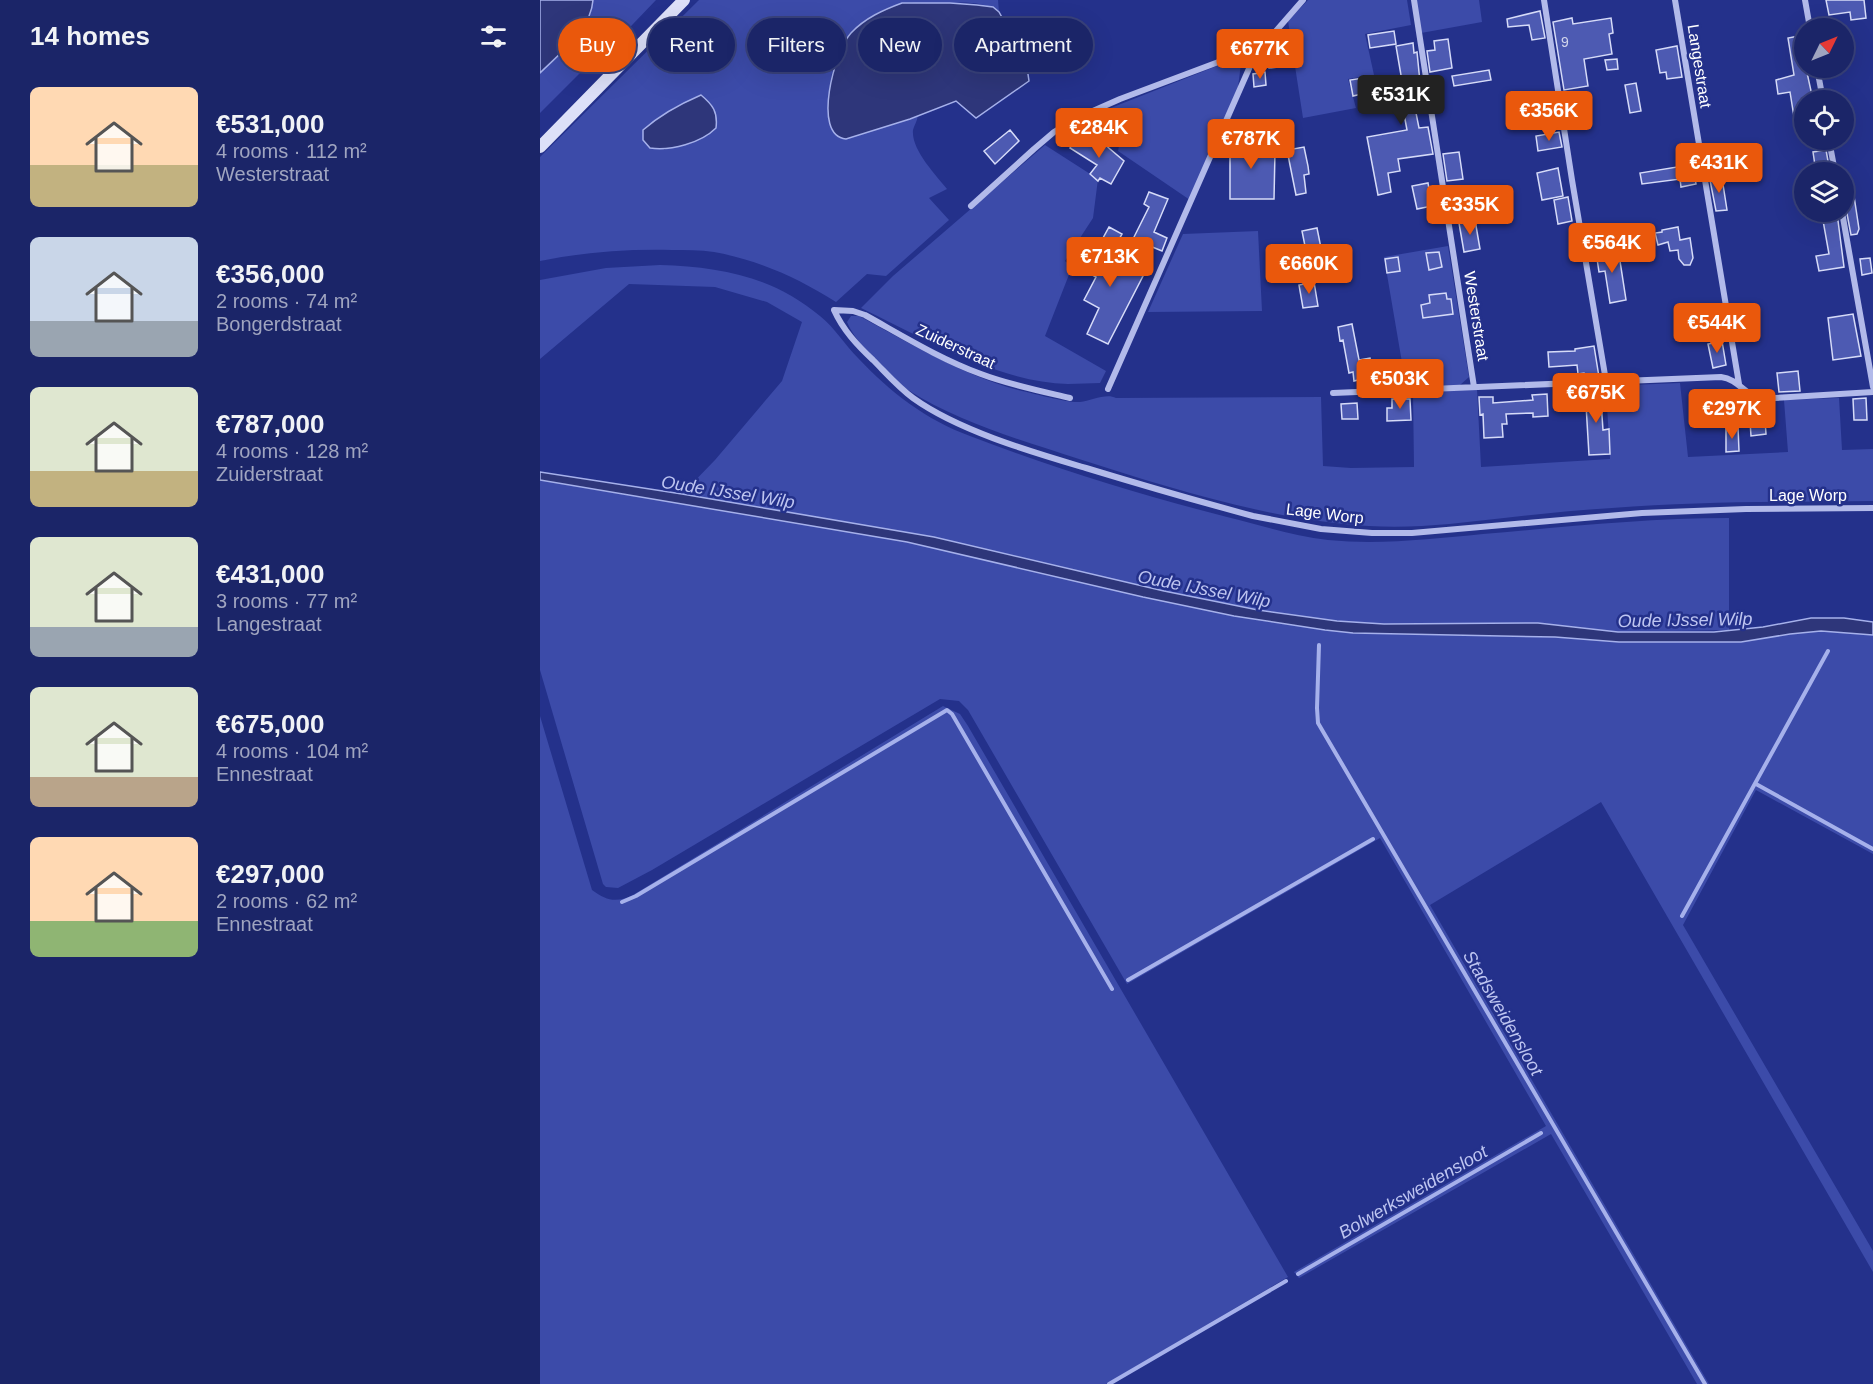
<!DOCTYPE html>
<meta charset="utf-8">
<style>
:root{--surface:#1b2568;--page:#242d6e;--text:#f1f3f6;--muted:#a0a5c0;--line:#39427c;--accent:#ea580c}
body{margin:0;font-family:Arial,sans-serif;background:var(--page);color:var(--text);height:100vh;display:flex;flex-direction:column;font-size:22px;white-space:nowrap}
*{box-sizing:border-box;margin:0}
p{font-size:20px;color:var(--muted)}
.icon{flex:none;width:33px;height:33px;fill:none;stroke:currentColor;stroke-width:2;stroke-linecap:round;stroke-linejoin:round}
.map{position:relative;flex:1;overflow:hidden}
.panel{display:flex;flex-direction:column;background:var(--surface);width:540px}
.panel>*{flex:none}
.guide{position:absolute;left:18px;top:18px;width:570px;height:54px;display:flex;gap:12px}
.needle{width:39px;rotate:47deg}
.fabs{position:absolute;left:1254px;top:18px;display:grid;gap:12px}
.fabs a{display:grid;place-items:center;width:60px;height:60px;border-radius:50%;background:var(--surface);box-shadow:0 6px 24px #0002,0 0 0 2px var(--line);font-size:30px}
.price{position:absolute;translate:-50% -51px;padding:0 14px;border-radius:6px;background:var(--accent);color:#fff;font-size:20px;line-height:39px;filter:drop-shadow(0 2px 3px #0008)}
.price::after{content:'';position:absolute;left:50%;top:36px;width:18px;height:14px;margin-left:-9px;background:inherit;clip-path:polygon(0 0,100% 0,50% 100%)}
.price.on{background:#222;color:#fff}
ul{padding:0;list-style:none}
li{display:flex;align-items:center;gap:18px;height:150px;padding:0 30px}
li span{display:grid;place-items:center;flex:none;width:168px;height:120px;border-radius:9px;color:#555}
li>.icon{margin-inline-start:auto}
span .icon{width:72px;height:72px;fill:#fffc;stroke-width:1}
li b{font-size:26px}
h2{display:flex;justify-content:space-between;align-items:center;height:72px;padding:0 30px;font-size:26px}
.chip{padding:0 21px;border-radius:27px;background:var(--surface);box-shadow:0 6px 24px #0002,0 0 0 2px var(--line);font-size:21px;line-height:54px}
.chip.on{background:var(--accent);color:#fff}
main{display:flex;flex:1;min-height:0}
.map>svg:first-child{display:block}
.green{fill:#3c4ba9;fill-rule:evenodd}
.water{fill:#2e367a;stroke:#a6b1eb;stroke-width:1.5}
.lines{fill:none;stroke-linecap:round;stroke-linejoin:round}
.stream{stroke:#a6b1eb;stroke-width:4}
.building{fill:#4d5ab2;stroke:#d6dbf8;stroke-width:1.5}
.street{stroke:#b2baea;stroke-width:6}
.secondary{stroke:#dde0f8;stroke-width:12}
.labels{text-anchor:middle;stroke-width:5;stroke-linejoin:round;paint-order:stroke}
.number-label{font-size:14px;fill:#d2d6ec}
.street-label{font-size:16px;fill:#fff;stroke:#24318b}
.water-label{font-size:18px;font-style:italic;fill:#bec5f1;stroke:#24318b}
</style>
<main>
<section class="panel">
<h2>14 homes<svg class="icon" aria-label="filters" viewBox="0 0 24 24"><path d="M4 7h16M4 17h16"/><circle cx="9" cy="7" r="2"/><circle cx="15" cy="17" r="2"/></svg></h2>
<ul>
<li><span style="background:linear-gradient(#ffd9b3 65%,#c2b280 0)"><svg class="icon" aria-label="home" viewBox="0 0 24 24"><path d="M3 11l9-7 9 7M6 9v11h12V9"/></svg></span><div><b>€531,000</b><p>4 rooms · 112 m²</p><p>Westerstraat</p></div></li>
<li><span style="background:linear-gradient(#c9d6e8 70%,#9aa5b1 0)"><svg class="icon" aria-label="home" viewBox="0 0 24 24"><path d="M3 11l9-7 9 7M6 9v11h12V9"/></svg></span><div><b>€356,000</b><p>2 rooms · 74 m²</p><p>Bongerdstraat</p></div></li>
<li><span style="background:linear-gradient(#dfe7d0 70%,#c2b280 0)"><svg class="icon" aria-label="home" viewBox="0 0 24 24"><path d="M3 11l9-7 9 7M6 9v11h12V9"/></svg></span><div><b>€787,000</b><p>4 rooms · 128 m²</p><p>Zuiderstraat</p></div></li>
<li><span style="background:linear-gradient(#dfe7d0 75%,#9aa5b1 0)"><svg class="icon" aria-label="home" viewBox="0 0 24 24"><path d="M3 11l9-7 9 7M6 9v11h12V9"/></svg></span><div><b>€431,000</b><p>3 rooms · 77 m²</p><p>Langestraat</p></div></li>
<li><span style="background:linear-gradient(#dfe7d0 75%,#b9a48a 0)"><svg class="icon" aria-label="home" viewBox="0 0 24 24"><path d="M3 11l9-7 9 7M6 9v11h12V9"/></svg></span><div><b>€675,000</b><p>4 rooms · 104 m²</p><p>Ennestraat</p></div></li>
<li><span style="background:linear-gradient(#ffd9b3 70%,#8fb573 0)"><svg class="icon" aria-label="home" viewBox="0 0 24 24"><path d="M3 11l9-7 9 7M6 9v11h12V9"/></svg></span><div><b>€297,000</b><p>2 rooms · 62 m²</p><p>Ennestraat</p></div></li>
</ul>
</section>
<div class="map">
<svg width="1333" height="1384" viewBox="0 0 1333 1384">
<rect width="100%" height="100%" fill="#24318b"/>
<!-- green -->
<path class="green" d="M46 0H116L48 71 47 66 0 113V73L42 28Z
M159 0H458L459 12C444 0 415 2 397 4 385 5 372 1 360 4 321 14 292 47 290 89 289 95 287 105 289 112 292 121 301 131 306 139L378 116C377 121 374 126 373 130 371 150 396 175 407 189L389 198 409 220 346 276 327 274 296 302C258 278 218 260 174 252 160 250 146 250 132 250 87 249 44 252 0 261V157ZM137 106 169 135 124 150 113 121Z
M768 0H867L871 25 825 34 834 75 808 79 816 108 763 118 748 21Z
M876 0H939L942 22 881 33Z
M702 56 698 87 650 200 578 151 579 146 543 119Z
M505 145 558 179 553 218 525 261 532 267 505 336 566 371 560 383C550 383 539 384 528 384 457 382 384 338 321 308L353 276Z
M718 231 722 311 608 312 643 234Z
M908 246 929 377 920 385 866 386 844 257Z
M120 265C180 267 232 276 280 316 295 328 305 345 318 358 350 392 386 420 430 436 514 468 601 495 687 517 720 525 754 536 788 540 839 545 892 539 943 534 1025 527 1106 518 1189 518V630L1078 632 998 623 844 624 797 621 718 610 624 591 394 537 142 494 175 460 242 381 262 322 227 302 175 287 89 284 0 359V280L66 268Z
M311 316H319C372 344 423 376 482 391 496 394 527 403 540 402 551 401 566 393 576 398L781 397 783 466 811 468 874 467 873 393 937 389 941 467 1070 459 1066 386 1140 383 1148 457 1248 452 1244 400 1299 398 1302 450 1333 449V501C1246 502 1159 501 1072 508 1036 510 1000 514 964 518 919 523 875 529 829 526 730 520 633 489 539 459 481 440 420 423 368 390 350 378 315 342 307 322Z
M0 480C122 502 244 518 366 542 515 572 661 617 813 633L1015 637 1079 642H1201L1250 634 1281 631 1333 635V854L1216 790 1143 925 1333 1251V1272L1061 802 890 905 1169 1384H1157L1011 1134 759 1278 754 1272 1006 1126 840 838 587 984 428 710 419 701 400 699 112 870 78 888 66 887 63 884 0 670Z
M403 706 420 714 428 726 748 1277 566 1384H0V716L52 890C67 901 76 903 93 895Z"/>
<!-- water -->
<path class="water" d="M0 0H53C51 30 20 53 0 73Z
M362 3H410L437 5 453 7 459 12 486 61 489 81 436 118 416 101 370 119 306 139C271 136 295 50 311 33 325 18 343 10 362 3Z
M161 95C173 105 178 112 176 128 161 143 131 151 110 148L103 140V130C120 115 140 104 161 95Z
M0 472 142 494 394 537 624 591 718 610 797 621 844 624 998 623 1078 632H1174L1223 627 1271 618H1304L1333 622V635L1281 631 1250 634 1201 642H1079L1015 637 813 633 785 630 694 616 603 597 367 542 0 480Z"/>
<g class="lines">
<!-- stream -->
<path class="stream" d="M779 645 777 708 778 723 1165 1384
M1216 784 1333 849
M82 902 96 896 407 710 412 714 572 989
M1142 916 1288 651
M588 980 833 839
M758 1274 1001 1133
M569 1384 746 1281"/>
</g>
<!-- building -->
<path class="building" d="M1286 0H1324L1326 18 1311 20 1310 12 1289 15Z
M1000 11 1005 38 992 40 989 25 968 27 967 19Z
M1032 18 1033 24 1071 18 1073 33 1069 34 1072 54 1044 59 1048 86 1024 90 1013 22Z
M854 31 856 44 830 48 828 35Z
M1264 35V68H1266L1273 100H1264V121L1255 123 1250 92 1238 94 1236 80 1254 75 1248 38Z
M908 39 912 68 890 72 887 51 895 50 894 41Z
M873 43 874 53 877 52 881 92 872 93 879 128 888 127 893 154 858 159 860 171 848 173 851 192 838 195 827 137 867 130 858 82 862 81 856 46Z
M1137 46 1142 77 1127 79 1126 72 1120 73 1116 50Z
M744 50 746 66 729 68 727 55 733 54V51Z
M1077 59 1078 69 1067 70 1065 60Z
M949 70 951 80 914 86 912 76Z
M725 72 726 85 714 87 713 74Z
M823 78 826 93 813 96 810 80Z
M1096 83 1101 111 1090 113 1085 85Z
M470 130 479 141 455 164 444 151Z
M1019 132 1022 147 998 151 996 136Z
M538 135 559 149 563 143 584 161 571 184 560 178 558 181 550 174 557 165 530 148Z
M690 136H717V144H724V153L735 151 734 199H690Z
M764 147 768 166 769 174 764 175 766 193 756 195 747 150Z
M1286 150 1290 172H1276L1273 152Z
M1216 151 1218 161 1202 163 1201 153Z
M919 152 923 179 907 181 903 154Z
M1143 166 1144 172 1154 171 1156 184 1141 187 1140 179 1102 184 1100 173Z
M1018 168 1023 196 1002 200 997 173Z
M1182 178 1187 210 1176 211 1170 180Z
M888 183 892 206 877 209 872 186Z
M609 192 628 199 614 232 627 238 622 251 593 239 609 207 604 204Z
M1314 196 1319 229 1317 234 1311 235 1304 198Z
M1028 197 1032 221 1018 224 1014 200Z
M1297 213 1304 267 1279 271 1276 256 1289 254 1282 215Z
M935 220 940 249 924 252 919 223Z
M569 227 582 234 569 257 603 276 568 344 547 334 559 308 544 300 556 277 545 271Z
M1138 227 1140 240 1150 238 1153 258 1150 265H1144L1139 259 1138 250 1130 251 1128 242 1118 245 1115 233 1122 232V230Z
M777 228 783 258 768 261 762 231Z
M1078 248 1086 300 1070 303 1065 271 1059 272 1056 252Z
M899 252 902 267 889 270 886 253Z
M858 257 860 271 847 273 845 259Z
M1330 258 1332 273 1322 275 1320 259Z
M774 282 778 306 763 308 759 285Z
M906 293 907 299H911L913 314 883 318 881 305 890 303 889 295Z
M1313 314 1321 356 1293 360 1288 318Z
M812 324 819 360 830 358 834 379 818 382V380L814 381 813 372 809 373 803 340 800 341 798 327Z
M1182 341 1186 365 1173 368 1168 344Z
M1054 346 1059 377H1045L1044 373 1038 374 1037 365 1009 367 1008 352 1035 351V349Z
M1258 371 1260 391 1239 392 1237 373Z
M1060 387 1063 430 1069 429 1070 454 1049 455 1045 388Z
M1007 394 1008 416 993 417V413L966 414 967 424H962L963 437 944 438 943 414 940 415 939 397H953V403L993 400 992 395Z
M1326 398 1327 420H1314L1313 399Z
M852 399H870L871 420 847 421V408H852Z
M817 403 818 419H802L801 404Z
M1224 405 1226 434 1211 436 1209 407Z
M1198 427 1199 451 1186 452V428Z"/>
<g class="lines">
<!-- street -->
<path class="street" d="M874 0 934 387
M1004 0 1032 180 1066 381
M1135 0 1199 384
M1265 0 1270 28
M1277 68 1283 100
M1289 140 1295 172
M431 206 494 149 514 132 537 118 580 99 721 46
M1302 212 1333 387
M568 389 715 55 763 0
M793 393 1181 377C1197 379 1204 393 1219 399L1333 392
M530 398C500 391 470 385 441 374 400 359 363 336 325 315L313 311 294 310C303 330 317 345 333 360 346 373 358 387 373 398 419 431 492 452 546 468 602 485 657 501 713 516L781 529 832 533H872L1102 513 1206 509 1333 508"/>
<!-- secondary -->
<path class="secondary" d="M0 147 144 0"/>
</g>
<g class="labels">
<!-- number labels -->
<g class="number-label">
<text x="1025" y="47">9</text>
</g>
<!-- street labels -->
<g class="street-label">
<text transform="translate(1160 66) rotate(81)" y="6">Langestraat</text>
<text transform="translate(937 316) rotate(81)" y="6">Westerstraat</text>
<text transform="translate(416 346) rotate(25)" y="6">Zuiderstraat</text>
<text x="1268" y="501">Lage Worp</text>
<text transform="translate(785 513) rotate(7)" y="6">Lage Worp</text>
</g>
<!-- water labels -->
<g class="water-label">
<text transform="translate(188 492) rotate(9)" y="6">Oude IJssel Wilp</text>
<text transform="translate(664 589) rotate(11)" y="6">Oude IJssel Wilp</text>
<text transform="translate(1145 620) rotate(-1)" y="6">Oude IJssel Wilp</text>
<text transform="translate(963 1013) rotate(60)" y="6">Stadsweidensloot</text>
<text transform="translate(873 1192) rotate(-30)" y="6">Bolwerksweidensloot</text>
</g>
</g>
</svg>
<div class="fabs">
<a><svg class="needle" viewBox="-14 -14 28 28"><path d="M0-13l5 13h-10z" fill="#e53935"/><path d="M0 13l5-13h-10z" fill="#a0a5c0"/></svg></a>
<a><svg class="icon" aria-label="locate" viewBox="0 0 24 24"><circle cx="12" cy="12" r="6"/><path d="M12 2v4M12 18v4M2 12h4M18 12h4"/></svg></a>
<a><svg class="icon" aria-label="layers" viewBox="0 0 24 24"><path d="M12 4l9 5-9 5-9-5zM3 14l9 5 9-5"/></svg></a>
</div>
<b class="price" style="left:720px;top:80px">€677K</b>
<b class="price on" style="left:861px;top:126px">€531K</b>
<b class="price" style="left:1009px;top:142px">€356K</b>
<b class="price" style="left:559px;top:159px">€284K</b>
<b class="price" style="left:711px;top:170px">€787K</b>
<b class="price" style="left:1179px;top:194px">€431K</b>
<b class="price" style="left:930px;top:236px">€335K</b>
<b class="price" style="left:1072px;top:274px">€564K</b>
<b class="price" style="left:570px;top:288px">€713K</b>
<b class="price" style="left:769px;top:295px">€660K</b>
<b class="price" style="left:1177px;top:354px">€544K</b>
<b class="price" style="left:860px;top:410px">€503K</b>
<b class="price" style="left:1056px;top:424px">€675K</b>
<b class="price" style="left:1192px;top:440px">€297K</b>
<div class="guide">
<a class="chip on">Buy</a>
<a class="chip">Rent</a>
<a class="chip">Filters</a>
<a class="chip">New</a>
<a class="chip">Apartment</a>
</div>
</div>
</main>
